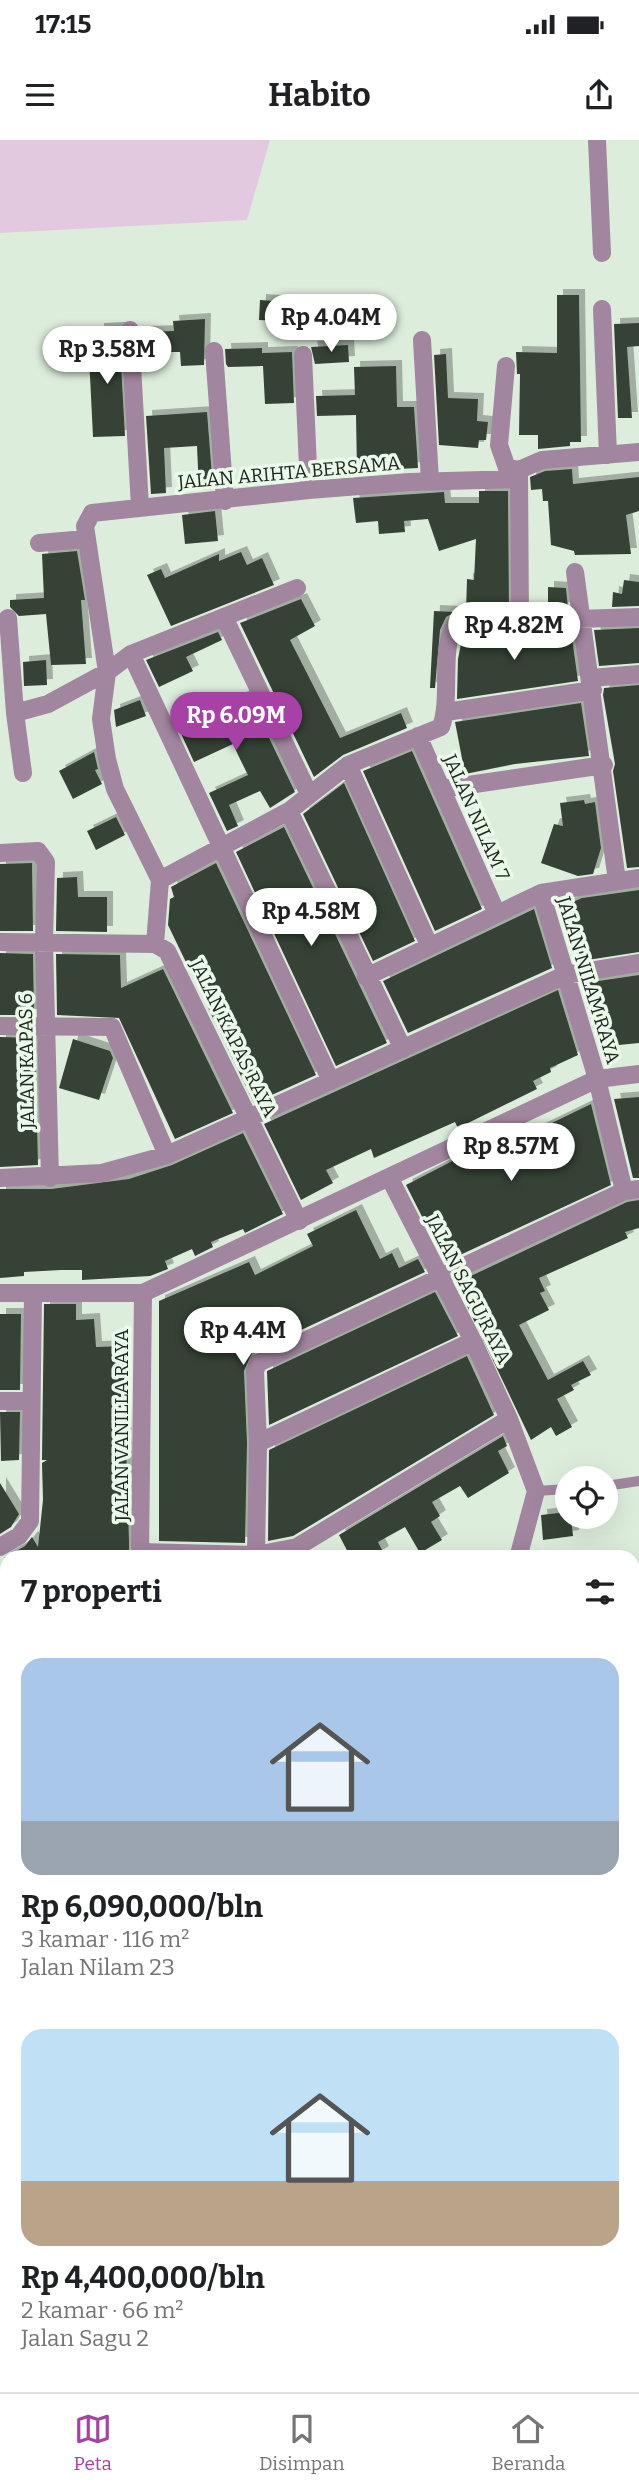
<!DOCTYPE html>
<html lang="id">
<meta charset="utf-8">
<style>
:root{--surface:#fff;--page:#f2f2f2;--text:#202124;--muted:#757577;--line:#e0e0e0;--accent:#a841a5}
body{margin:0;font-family:Bitter,serif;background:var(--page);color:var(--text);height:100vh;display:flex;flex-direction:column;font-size:26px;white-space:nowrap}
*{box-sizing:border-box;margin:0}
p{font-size:23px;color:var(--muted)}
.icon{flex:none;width:38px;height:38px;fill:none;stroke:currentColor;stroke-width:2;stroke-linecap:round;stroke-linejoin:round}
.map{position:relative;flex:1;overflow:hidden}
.sheet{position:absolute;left:0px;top:1410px;width:640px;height:842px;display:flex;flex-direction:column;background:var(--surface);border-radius:21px 21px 0 0;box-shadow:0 7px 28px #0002}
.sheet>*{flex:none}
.tools{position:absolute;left:555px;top:1326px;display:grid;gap:14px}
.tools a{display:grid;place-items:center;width:63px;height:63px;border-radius:50%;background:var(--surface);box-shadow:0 7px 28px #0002;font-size:35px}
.price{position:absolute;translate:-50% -60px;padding:0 16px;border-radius:24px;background:#fff;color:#222;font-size:23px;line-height:46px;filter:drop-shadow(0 2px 4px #0008)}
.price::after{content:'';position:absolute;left:50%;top:42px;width:21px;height:16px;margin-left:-10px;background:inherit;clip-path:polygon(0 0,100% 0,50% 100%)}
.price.active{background:var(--accent);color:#fff}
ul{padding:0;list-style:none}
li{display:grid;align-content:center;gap:14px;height:371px;padding:0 21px}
li span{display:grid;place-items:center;height:217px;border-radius:21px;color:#555}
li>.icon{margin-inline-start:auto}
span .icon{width:126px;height:126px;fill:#fffc;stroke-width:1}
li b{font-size:30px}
h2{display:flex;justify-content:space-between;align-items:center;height:84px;padding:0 21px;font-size:30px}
.status{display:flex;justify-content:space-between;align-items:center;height:49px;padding:0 35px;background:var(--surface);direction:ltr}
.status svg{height:19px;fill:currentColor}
header{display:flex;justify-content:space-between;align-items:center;height:91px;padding:0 21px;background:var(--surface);font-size:32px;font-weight:700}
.tabs{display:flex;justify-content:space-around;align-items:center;height:98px;border-top:2px solid var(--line);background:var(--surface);font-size:19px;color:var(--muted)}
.tabs a{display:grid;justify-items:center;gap:4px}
.tabs .active{color:var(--accent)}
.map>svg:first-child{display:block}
.green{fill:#e2c9e0}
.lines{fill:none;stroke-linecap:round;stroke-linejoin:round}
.river{stroke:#88a386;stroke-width:32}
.building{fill:#364335;filter:url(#shadow)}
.service{stroke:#a2859f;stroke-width:10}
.minor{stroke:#a2859f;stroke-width:18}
.tertiary{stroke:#a2859f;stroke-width:18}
.labels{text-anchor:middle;stroke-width:7;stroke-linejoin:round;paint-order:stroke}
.street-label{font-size:19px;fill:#202620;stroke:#eafae9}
</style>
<div class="status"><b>17:15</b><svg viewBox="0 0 49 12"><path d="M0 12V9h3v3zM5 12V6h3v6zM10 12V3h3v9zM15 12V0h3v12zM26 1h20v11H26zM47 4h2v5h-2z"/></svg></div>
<header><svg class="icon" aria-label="menu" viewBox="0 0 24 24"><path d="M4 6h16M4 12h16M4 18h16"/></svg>Habito<svg class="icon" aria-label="share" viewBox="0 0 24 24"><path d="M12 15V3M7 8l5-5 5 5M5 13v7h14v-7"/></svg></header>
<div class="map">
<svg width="639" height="2252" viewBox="0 0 639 2252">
<defs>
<filter id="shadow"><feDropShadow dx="6" dy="-6" stdDeviation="0" flood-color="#0004"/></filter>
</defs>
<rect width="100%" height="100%" fill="#ddeddc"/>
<!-- green -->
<path class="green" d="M0 0H270L247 80 0 93Z"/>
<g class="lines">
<!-- river -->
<path class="river" d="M634 1665 639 1664
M0 2208 7 2214
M44 2245 52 2252
M321 2245 322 2252"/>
</g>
<!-- building -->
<path class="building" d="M557 155H579L581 302H570V306L538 309V295H519L520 234H517L516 212 557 213Z
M260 160 305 163 304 182 259 180Z
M205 179 204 225 181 226 180 212H143L141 192 174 191 173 181Z
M639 183V206L627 207 632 278H618L614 184Z
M119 188 125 296 93 297 89 216 99 215 98 189Z
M348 205 349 222 315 224 311 207Z
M262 208V213L292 212 294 263 265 264 263 226 228 227 226 224 225 209Z
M446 214 448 258 478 259 477 281 488 282 486 300H479L478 308 439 305 434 215Z
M396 226 397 267H414L418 328 357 331 356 275 317 276 316 256 355 255 354 227Z
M207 272 213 349 199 350 197 306 164 308 166 353 151 354 146 276Z
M572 329 573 344 639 337V371L626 375 631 414 575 415 574 411 551 405 548 361H543L542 349 531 350 530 337 545 331Z
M479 351H508L509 470 466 471 467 439 474 440 476 399 439 411 428 379 404 381 405 392 379 394 378 381 356 383 353 358 444 352 445 363H479Z
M215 371 218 401 185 404 182 375Z
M77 411 85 460H81L86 524 51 525 46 474 19 476 10 467V460L44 458 42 414Z
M241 412 247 425 262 418 274 445 171 486 147 435 161 429 165 438 219 414V421Z
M624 440 639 442V466L612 467 613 452 622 454Z
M548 447 566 448 568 468 548 469Z
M301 459 315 486 290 500 340 598 401 573 407 588 343 615 314 637 240 483Z
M434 471 455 472 446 477 440 490 435 548H430Z
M639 488V523L599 526 594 490Z
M571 491 578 541 457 559 458 519 463 494Z
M218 492 222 500 186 517 193 531 159 547 146 520Z
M46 520 47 545 24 546 23 522Z
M639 545V727L627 728 613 631 615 624 603 555 604 548Z
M248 554 295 652 270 668 260 651 229 665 238 686 227 691 209 653 248 635 239 617 233 604 194 622 173 576 206 558 213 572Z
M140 560 146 576 116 587 114 570Z
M581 563 589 616 515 624 465 634 455 582Z
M412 611 482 769 435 791 363 631Z
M94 612 98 629 95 630 102 644 73 659 59 631Z
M344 643 415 801 373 821 303 674Z
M584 660 585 664 595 662 601 708 593 734 578 736 541 723 554 684 563 686 560 663Z
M116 677 125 695 96 710 87 691Z
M284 687 387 903 336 926 236 712Z
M32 723 33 791H0V724Z
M216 723 316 935 254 963 168 785 170 759 174 757 171 747Z
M77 737 78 757H107V792L56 791 57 738Z
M639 750V812L581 821 568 764 582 758Z
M534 769 552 828 408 893 383 841Z
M0 813 33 814 34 875H0Z
M56 814 120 815 121 848 163 829 233 973 175 999 119 878 57 875Z
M639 835V903L599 907 585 859 589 858 585 843Z
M558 850 578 915 550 928 551 932 533 941 537 949 458 988 455 982 374 1018 371 1009 326 1030 333 1043 301 1060 264 984Z
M0 897 35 898 38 1025 0 1027Z
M73 899 110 911 113 918 99 960 59 948Z
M639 957V1038H633L614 959Z
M591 964 611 1045 445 1122 406 1045 464 1015 508 998 506 994 519 989 523 997Z
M243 993 283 1074 245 1093 243 1089 211 1102 213 1107 195 1116 192 1109 165 1121 168 1129 150 1136 82 1140V1130H61L24 1132V1136L0 1138V1049H51L129 1039 172 1025Z
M639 1060V1088L625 1092 628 1098 539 1138 545 1151 540 1153 549 1170 519 1185 548 1240 583 1221 591 1235 571 1245 574 1250 557 1259 572 1287 556 1296 551 1287 531 1300 456 1143 627 1062Z
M356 1070 380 1119 392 1113 399 1128 418 1119 425 1132 252 1213 244 1231 247 1303 245 1403 159 1401V1161L249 1122 255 1135 313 1106 307 1094Z
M435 1152 458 1196 269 1285 267 1231Z
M44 1164H76V1180L94 1179 96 1207 123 1206 129 1401V1412L122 1418H4L25 1406 32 1397 38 1407 43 1360 42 1323 47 1320H42Z
M0 1174H21L20 1250H0Z
M467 1216 494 1275 293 1396 268 1401 269 1310Z
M0 1272H20L19 1320 1 1321Z
M503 1296 507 1306 498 1311 509 1333 468 1358 460 1346 432 1362 440 1376 431 1382 442 1400 420 1413 405 1387 378 1402 383 1412 373 1418H351L339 1395Z
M0 1343 19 1374 11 1387 0 1394Z
M567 1372V1377H571L573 1396 543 1400 541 1375Z"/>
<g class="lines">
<!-- service -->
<path class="service" d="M606 1346 639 1341
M536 1351 567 1349"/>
<!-- minor -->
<path class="minor" d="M597 0 602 113
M602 169 608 315
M130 190 140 367
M422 200 430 341
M214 211 225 361
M303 215 309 350
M506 226 499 305 507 328 519 330
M39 403 86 399
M575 432 617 741
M224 477 309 654
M8 478 15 573 23 633
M520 480 519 330 542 320 639 312
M131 514 331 941
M591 538 639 534
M446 572 593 550
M15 573 48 564 107 532 131 514 297 448
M418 596 497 774
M348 625 429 805
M441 649 604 625
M289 671 403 909
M0 713 38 711 46 722 44 802 50 1038
M160 740 115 649 107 619 101 579 107 532 85 386 92 373 309 350 410 342 519 339
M541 753 597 939 624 1051
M0 802 155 804 167 811 299 1081
M155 804 160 740 289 671 348 625 441 587C452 557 439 507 456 483L639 477
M366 837 541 753 639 738
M0 886 112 887 167 1015
M0 1038 102 1033 167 1015 565 835 639 823
M390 1039 473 1201 509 1279 536 1351 518 1418
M0 1261H29
M258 1303 473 1201
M0 1407 19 1396 30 1381 33 1154
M141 1412 256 1415 297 1407 509 1279
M256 1415 258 1303 255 1231 258 1223 624 1051 639 1049
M0 1484 7 1494
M0 1570 7 1580
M0 1682 7 1677
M0 1710 7 1720
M634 1834 639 1843
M0 1838 7 1847
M0 1878 7 1873
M0 1980 7 1990
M634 1995 639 2004
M0 2082 7 2092
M634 2088 639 2084
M634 2163 639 2174
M411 2245 416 2252
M499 2245 503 2252
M594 2245 598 2252
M520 2252 531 2245"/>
<!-- tertiary -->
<path class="tertiary" d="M0 1153H143L597 939 639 934
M140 1418 143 1153
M0 1547 7 1541"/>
</g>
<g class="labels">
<!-- street labels -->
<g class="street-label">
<text transform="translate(289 332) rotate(-5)" y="7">JALAN ARIHTA BERSAMA</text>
<text transform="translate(477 677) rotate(66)" y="7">JALAN NILAM 7</text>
<text transform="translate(589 840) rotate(73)" y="7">JALAN NILAM RAYA</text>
<text transform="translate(234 898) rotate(64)" y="7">JALAN KAPAS RAYA</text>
<text transform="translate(26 921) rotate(-91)" y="7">JALAN KAPAS 6</text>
<text transform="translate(469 1149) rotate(63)" y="7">JALAN SAGU RAYA</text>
<text transform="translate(121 1285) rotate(-90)" y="7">JALAN VANILLA RAYA</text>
</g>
</g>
</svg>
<div class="tools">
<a><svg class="icon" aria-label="locate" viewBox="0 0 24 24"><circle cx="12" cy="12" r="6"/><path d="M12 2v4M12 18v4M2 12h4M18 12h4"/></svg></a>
</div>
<b class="price" style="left:331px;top:214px">Rp 4.04M</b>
<b class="price" style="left:107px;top:246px">Rp 3.58M</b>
<b class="price" style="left:514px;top:522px">Rp 4.82M</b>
<b class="price active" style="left:236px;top:612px">Rp 6.09M</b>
<b class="price" style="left:311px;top:808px">Rp 4.58M</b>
<b class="price" style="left:511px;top:1043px">Rp 8.57M</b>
<b class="price" style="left:243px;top:1227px">Rp 4.4M</b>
<section class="sheet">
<h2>7 properti<svg class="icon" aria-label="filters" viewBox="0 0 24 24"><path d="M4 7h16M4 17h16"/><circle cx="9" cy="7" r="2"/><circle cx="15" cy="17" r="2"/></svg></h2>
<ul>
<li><span style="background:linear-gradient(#a9c7e8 75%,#9aa5b1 0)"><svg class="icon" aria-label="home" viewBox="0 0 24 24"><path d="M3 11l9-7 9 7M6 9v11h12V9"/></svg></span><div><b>Rp 6,090,000/bln</b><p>3 kamar · 116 m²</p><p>Jalan Nilam 23</p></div></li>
<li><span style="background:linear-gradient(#bfe0f5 70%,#b9a48a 0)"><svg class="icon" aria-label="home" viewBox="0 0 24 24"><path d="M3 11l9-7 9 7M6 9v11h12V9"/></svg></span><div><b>Rp 4,400,000/bln</b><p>2 kamar · 66 m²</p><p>Jalan Sagu 2</p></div></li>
</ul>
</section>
</div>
<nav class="tabs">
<a class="active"><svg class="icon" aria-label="map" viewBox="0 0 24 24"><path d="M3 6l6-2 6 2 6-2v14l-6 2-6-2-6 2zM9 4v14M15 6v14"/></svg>Peta</a>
<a><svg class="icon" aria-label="saved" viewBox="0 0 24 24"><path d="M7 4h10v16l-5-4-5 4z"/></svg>Disimpan</a>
<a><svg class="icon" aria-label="home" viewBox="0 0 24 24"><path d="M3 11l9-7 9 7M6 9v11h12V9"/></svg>Beranda</a>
</nav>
